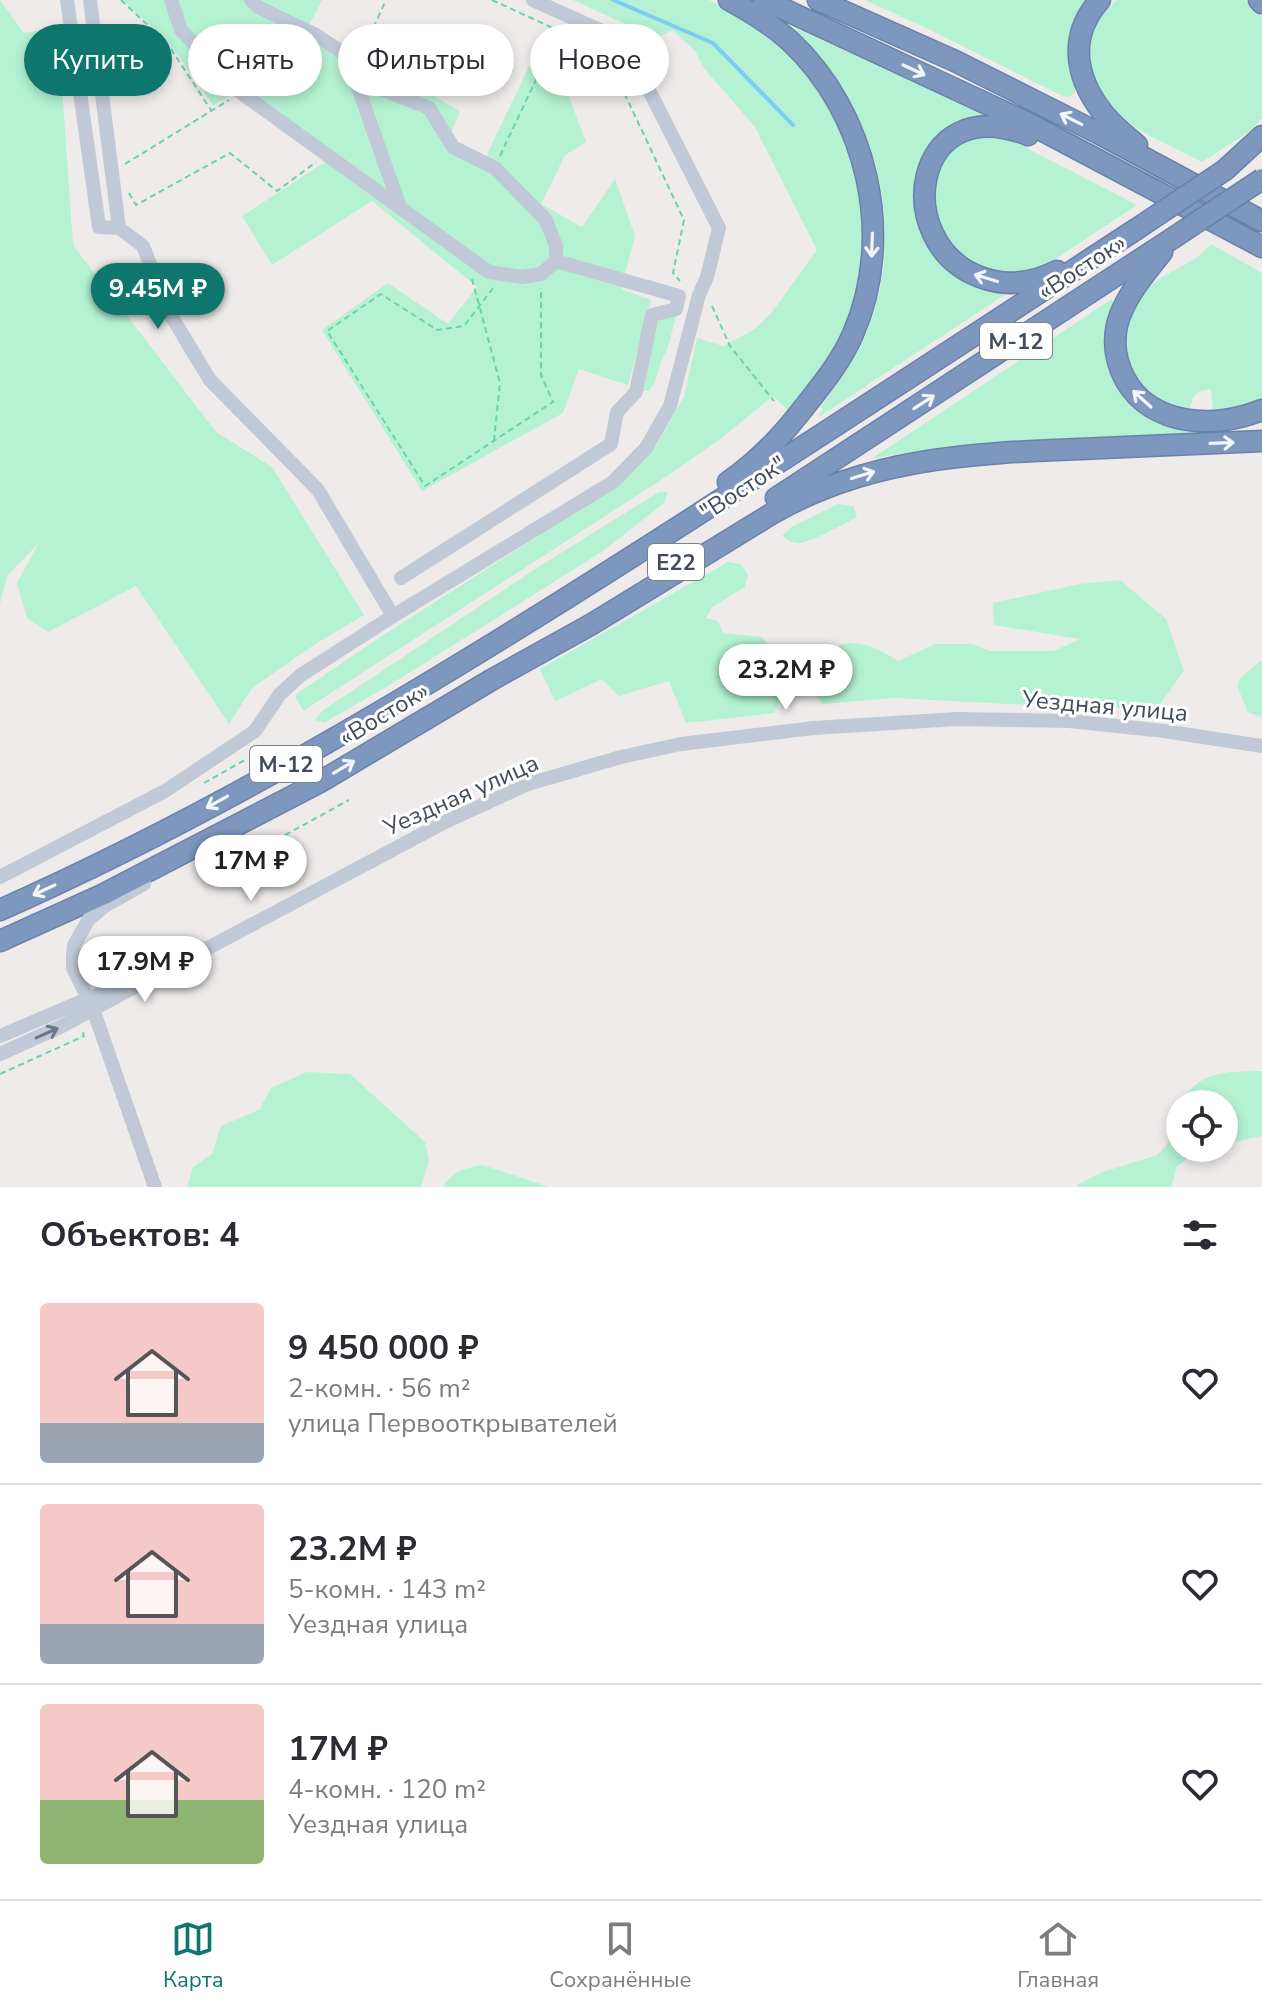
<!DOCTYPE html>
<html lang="ru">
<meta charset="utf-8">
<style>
:root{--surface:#fff;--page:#f2f2f3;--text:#2b2b33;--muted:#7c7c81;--line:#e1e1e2;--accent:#0f766e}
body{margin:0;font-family:"Nunito Sans",sans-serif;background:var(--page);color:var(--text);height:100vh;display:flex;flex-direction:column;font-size:30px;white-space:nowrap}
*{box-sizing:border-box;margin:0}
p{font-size:26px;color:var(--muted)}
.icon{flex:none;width:44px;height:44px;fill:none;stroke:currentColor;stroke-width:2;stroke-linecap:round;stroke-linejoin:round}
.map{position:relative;height:1187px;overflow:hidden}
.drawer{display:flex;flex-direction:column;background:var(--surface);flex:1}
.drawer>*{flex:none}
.hud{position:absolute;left:24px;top:24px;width:800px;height:72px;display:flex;gap:16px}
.fabs{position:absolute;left:1166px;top:1090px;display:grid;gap:16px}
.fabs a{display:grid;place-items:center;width:72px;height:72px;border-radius:50%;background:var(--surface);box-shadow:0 4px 12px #0003;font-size:40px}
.price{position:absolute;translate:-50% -68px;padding:0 18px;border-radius:28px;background:#fff;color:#222;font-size:26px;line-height:52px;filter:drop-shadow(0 2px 4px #0008)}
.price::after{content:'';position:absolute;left:50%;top:48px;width:24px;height:18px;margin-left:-12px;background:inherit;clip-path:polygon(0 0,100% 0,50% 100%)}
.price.on{background:var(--accent);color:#fff}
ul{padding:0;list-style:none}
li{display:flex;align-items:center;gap:24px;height:200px;padding:0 40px}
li+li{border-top:2px solid var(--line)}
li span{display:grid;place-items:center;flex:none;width:224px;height:160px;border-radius:8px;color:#555}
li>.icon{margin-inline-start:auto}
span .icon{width:96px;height:96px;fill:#fffc;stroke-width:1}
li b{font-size:34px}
h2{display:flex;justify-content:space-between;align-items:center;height:96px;padding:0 40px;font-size:34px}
.chip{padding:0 28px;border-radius:36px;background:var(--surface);box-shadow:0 4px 12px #0003;font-size:28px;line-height:72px}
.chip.on{background:var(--accent);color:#fff}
.menu{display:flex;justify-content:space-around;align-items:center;height:112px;border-top:2px solid var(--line);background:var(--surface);font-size:22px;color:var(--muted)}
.menu a{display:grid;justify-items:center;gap:4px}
.menu .on{color:var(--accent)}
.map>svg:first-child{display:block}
.green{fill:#b4f2d3}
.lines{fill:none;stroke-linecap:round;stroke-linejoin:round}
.stream{stroke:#7dcdf2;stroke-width:4}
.highway-casing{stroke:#6982ab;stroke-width:23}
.path{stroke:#6ad2aa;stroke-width:2;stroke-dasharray:6 4;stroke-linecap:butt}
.minor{stroke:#c0c9d5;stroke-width:14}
.highway{stroke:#7e97bf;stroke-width:20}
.highway-bridge-casing{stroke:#6982ab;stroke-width:23;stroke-linecap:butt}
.highway-bridge{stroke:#7e97bf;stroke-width:20}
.oneway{stroke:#f2f5f9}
.oneway2{stroke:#6e7885}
.labels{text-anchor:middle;stroke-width:6;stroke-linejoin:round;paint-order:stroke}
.shield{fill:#fff;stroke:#7b828c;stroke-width:2}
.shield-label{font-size:22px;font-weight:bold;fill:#424c5a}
.street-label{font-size:24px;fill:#424c5a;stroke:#fff}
</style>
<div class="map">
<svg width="1262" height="1187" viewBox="0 0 1262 1187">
<rect width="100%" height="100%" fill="#efebeb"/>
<!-- green -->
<path class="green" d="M0 0 24 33 58 28 73 245 216 432 272 467 364 615 317 643 252 688 229 724 136 586 48 632 27 618 17 583 39 543 7 576 0 604Z
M123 0H322L309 25 460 111 449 138 486 157 529 66 565 86 586 142 565 155 541 204 582 227 615 179 635 236 621 289 651 300 628 385 579 369 563 413 422 491 322 330 388 283 448 324 477 287 372 201 272 265 242 216 325 162 233 94 213 105 169 43Z
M573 0H709L747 21 767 34 786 51 804 72 831 111 851 157 863 200 864 252 856 301 836 349 790 412 773 396 719 440 667 476 303 711 295 695 379 638 619 484 657 444 684 397 697 338 723 346 755 329 772 312 817 250 755 127 703 67 695 51 673 30 656 38Z
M865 0H1087C1071 20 1064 42 1069 68 1070 76 1075 84 1075 93L1068 97 1063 96 926 28Z
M1117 0H1245L1262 17V118L1250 131 1202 162C1174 147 1140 134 1116 113 1105 103 1098 90 1093 77 1082 44 1092 23 1117 0Z
M786 24 988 116C898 123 893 235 959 279 973 288 989 292 1006 294L817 418 823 410 821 407C838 383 858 357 868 329 902 241 884 142 828 68 816 51 799 39 786 24Z
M988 135 1005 138 1015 142 1137 205 1046 265C993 287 935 255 935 195 935 178 941 161 953 150 964 141 975 139 988 135Z
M1211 244 1262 273V401L1243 406 1213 410 1211 389C1196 391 1192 395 1190 410 1165 406 1143 394 1132 370 1116 338 1132 297 1161 278 1179 267 1198 260 1211 244Z
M1112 299 1114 304C1093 357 1114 412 1171 428 1186 432 1200 431 1215 431V434C1100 439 985 439 871 459Z
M677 313 668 347 661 362 655 382 649 391H644L654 322Z
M659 492H668L664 503 603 551 388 686 325 722 315 721 322 711 540 566Z
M838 504 853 506 857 517C844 524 815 540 801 543 793 544 788 540 782 536L791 527Z
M728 562 741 564 748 575 745 587 712 607 706 618 718 621 723 633 762 637 780 659 783 691 774 713 686 723 669 681 619 696 602 679 555 701 540 669Z
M1120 580 1166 619 1184 671 1160 704 1107 709 895 698 822 704 812 688 818 660C825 656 833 648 841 645 860 638 883 651 898 661L935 644H973L989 651H1054L1080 639 994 625 993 603 1080 584Z
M1262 660V718L1248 712 1237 686 1240 678Z
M1262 1071V1136L1224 1144V1104H1180C1200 1069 1227 1072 1262 1071Z
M307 1072 350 1074 425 1142 429 1161 421 1187H187L193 1167 212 1154 221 1126 259 1110 271 1088Z
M1180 1104V1148H1210L1199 1151 1177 1166 1171 1187H1077L1078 1184 1103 1172 1157 1155 1167 1145 1173 1117Z
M483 1165 549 1187H443C453 1170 465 1169 483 1165Z"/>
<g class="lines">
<!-- stream -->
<path class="stream" d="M613 0 713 43 793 125"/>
<!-- highway casing -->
<g class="highway-casing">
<path id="highway" d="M764 0 1030 124 1262 247
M818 0 955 61 1098 133 1262 221
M1100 0C1065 39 1077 84 1109 120 1117 129 1128 137 1137 145
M1259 0 1262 3
M1028 135C912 89 890 243 980 277 1006 287 1033 283 1057 271
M1225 170 1262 136
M1162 252C1145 274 1124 297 1117 325 1113 343 1116 362 1125 379 1151 427 1216 429 1262 410
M728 482C756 463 781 437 802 410 821 386 841 362 853 334 896 236 867 113 790 41 771 24 751 12 729 0
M776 498 1173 238
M0 910C221 812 429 686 633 556 801 449 968 339 1135 230
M0 941 102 895 320 782 493 679 592 624 773 513C869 458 973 453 1080 449 1140 446 1201 444 1262 441"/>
</g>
<!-- path -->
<path class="path" d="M121 0 167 43 211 110
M492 0 605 52 684 220 673 273 680 281
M356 49 365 46 386 0
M500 156 541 69
M125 164 229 100
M129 193 136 205 230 153 277 191 316 162
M472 279 500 383 494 440
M493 288 464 326 437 330 381 294 327 331 425 486 553 402 541 375V288
M712 306 730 346 774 401
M204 783 245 760
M285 835 349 800
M0 1074 84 1036 82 1030"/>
<!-- minor -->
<path class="minor" d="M67 0 99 227 119 228 143 246 170 314 210 380 318 490 393 616
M90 0 119 228
M171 0 181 30 240 92 489 272 522 277 541 274 556 261V246L546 220 495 168 453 147 429 108 355 79 343 53 318 36 258 7 251 0
M355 79 400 207
M401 578 611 444 617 412 636 392 652 315 676 309 679 296 556 261
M0 877 165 791 255 731 280 694 301 675 393 616 613 482 646 448 670 406 699 295 707 277 719 228 624 41 533 0
M144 884 105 906 89 919 74 945 73 957V968L93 1009 155 1187
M0 1036 210 947 443 823 528 784 621 757 681 744 814 728 957 719 1069 721 1164 731 1262 746
M0 1054 62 1026 153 977"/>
<!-- highway -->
<use href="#highway" class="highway"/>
<!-- highway-bridge casing -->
<g class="highway-bridge-casing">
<path id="highway-bridge" d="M1135 230 1225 170
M1173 238 1262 179"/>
</g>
<!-- highway-bridge -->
<use href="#highway-bridge" class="highway-bridge"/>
</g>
<!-- one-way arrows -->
<defs><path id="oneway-shaft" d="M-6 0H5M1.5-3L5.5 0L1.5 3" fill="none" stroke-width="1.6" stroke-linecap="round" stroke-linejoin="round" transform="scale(2)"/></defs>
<g class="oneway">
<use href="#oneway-shaft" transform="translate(914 70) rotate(25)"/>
<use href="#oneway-shaft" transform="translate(1071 119) rotate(-153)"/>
<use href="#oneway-shaft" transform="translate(872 245) rotate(92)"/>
<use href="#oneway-shaft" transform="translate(986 278) rotate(-163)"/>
<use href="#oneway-shaft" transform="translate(1142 399) rotate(-138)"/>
<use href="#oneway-shaft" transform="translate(924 402) rotate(-33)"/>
<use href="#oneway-shaft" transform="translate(1222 443) rotate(-2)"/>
<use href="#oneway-shaft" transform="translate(863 475) rotate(-17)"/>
<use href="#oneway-shaft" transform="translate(344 767) rotate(-31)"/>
<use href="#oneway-shaft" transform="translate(217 802) rotate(151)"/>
<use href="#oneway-shaft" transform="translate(44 890) rotate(155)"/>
</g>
<use class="oneway2" href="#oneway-shaft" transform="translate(47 1033) rotate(-24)"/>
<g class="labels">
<!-- shield labels -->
<g class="shield">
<rect x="980" y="323" width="72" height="36" rx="6"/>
<rect x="648" y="544" width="56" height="36" rx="6"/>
<rect x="250" y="746" width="72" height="36" rx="6"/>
</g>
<g class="shield-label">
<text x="1016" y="349">М-12</text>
<text x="676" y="570">E22</text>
<text x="286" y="772">М-12</text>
</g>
<!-- street labels -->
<g class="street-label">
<text transform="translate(1082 267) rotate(-33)" y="8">«Восток»</text>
<text transform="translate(743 488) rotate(-33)" y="8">"Восток"</text>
<text transform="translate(1105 706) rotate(5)" y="8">Уездная улица</text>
<text transform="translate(384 714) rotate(-31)" y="8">«Восток»</text>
<text transform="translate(461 795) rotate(-24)" y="8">Уездная улица</text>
</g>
</g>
</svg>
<div class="fabs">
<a><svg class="icon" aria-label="locate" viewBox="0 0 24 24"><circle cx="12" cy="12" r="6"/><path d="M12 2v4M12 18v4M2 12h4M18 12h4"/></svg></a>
</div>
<b class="price on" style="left:158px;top:331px">9.45M ₽</b>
<b class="price" style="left:786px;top:712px">23.2M ₽</b>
<b class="price" style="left:251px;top:903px">17M ₽</b>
<b class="price" style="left:145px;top:1004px">17.9M ₽</b>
<div class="hud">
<a class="chip on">Купить</a>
<a class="chip">Снять</a>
<a class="chip">Фильтры</a>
<a class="chip">Новое</a>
</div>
</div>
<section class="drawer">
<h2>Объектов: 4<svg class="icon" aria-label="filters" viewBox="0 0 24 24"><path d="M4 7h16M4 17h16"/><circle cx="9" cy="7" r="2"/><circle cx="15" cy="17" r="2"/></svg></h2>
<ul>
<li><span style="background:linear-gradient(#f6c9c9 75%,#9aa5b1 0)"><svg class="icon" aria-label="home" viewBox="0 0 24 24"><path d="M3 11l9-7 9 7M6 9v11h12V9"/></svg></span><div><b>9 450 000 ₽</b><p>2-комн. · 56 m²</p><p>улица Первооткрывателей</p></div><svg class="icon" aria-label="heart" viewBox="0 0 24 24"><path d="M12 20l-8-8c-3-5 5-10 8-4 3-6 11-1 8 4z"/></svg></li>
<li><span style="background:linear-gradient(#f6c9c9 75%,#9aa5b1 0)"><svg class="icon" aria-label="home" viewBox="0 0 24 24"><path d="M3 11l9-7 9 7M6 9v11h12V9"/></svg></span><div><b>23.2M ₽</b><p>5-комн. · 143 m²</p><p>Уездная улица</p></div><svg class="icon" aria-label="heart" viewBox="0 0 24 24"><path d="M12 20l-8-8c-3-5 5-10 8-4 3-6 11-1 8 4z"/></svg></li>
<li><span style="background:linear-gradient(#f6c9c9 60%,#8fb573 0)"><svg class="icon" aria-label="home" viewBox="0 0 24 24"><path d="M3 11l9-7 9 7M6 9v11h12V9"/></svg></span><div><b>17M ₽</b><p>4-комн. · 120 m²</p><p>Уездная улица</p></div><svg class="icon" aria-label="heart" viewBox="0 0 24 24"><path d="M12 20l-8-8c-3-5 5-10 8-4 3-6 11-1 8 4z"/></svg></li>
</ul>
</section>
<nav class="menu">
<a class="on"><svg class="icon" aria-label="map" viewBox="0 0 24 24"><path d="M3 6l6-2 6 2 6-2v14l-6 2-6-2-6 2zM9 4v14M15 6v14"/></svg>Карта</a>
<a><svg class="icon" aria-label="saved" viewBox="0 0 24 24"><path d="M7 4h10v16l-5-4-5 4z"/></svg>Сохранённые</a>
<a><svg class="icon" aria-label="home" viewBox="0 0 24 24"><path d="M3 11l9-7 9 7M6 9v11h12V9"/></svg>Главная</a>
</nav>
